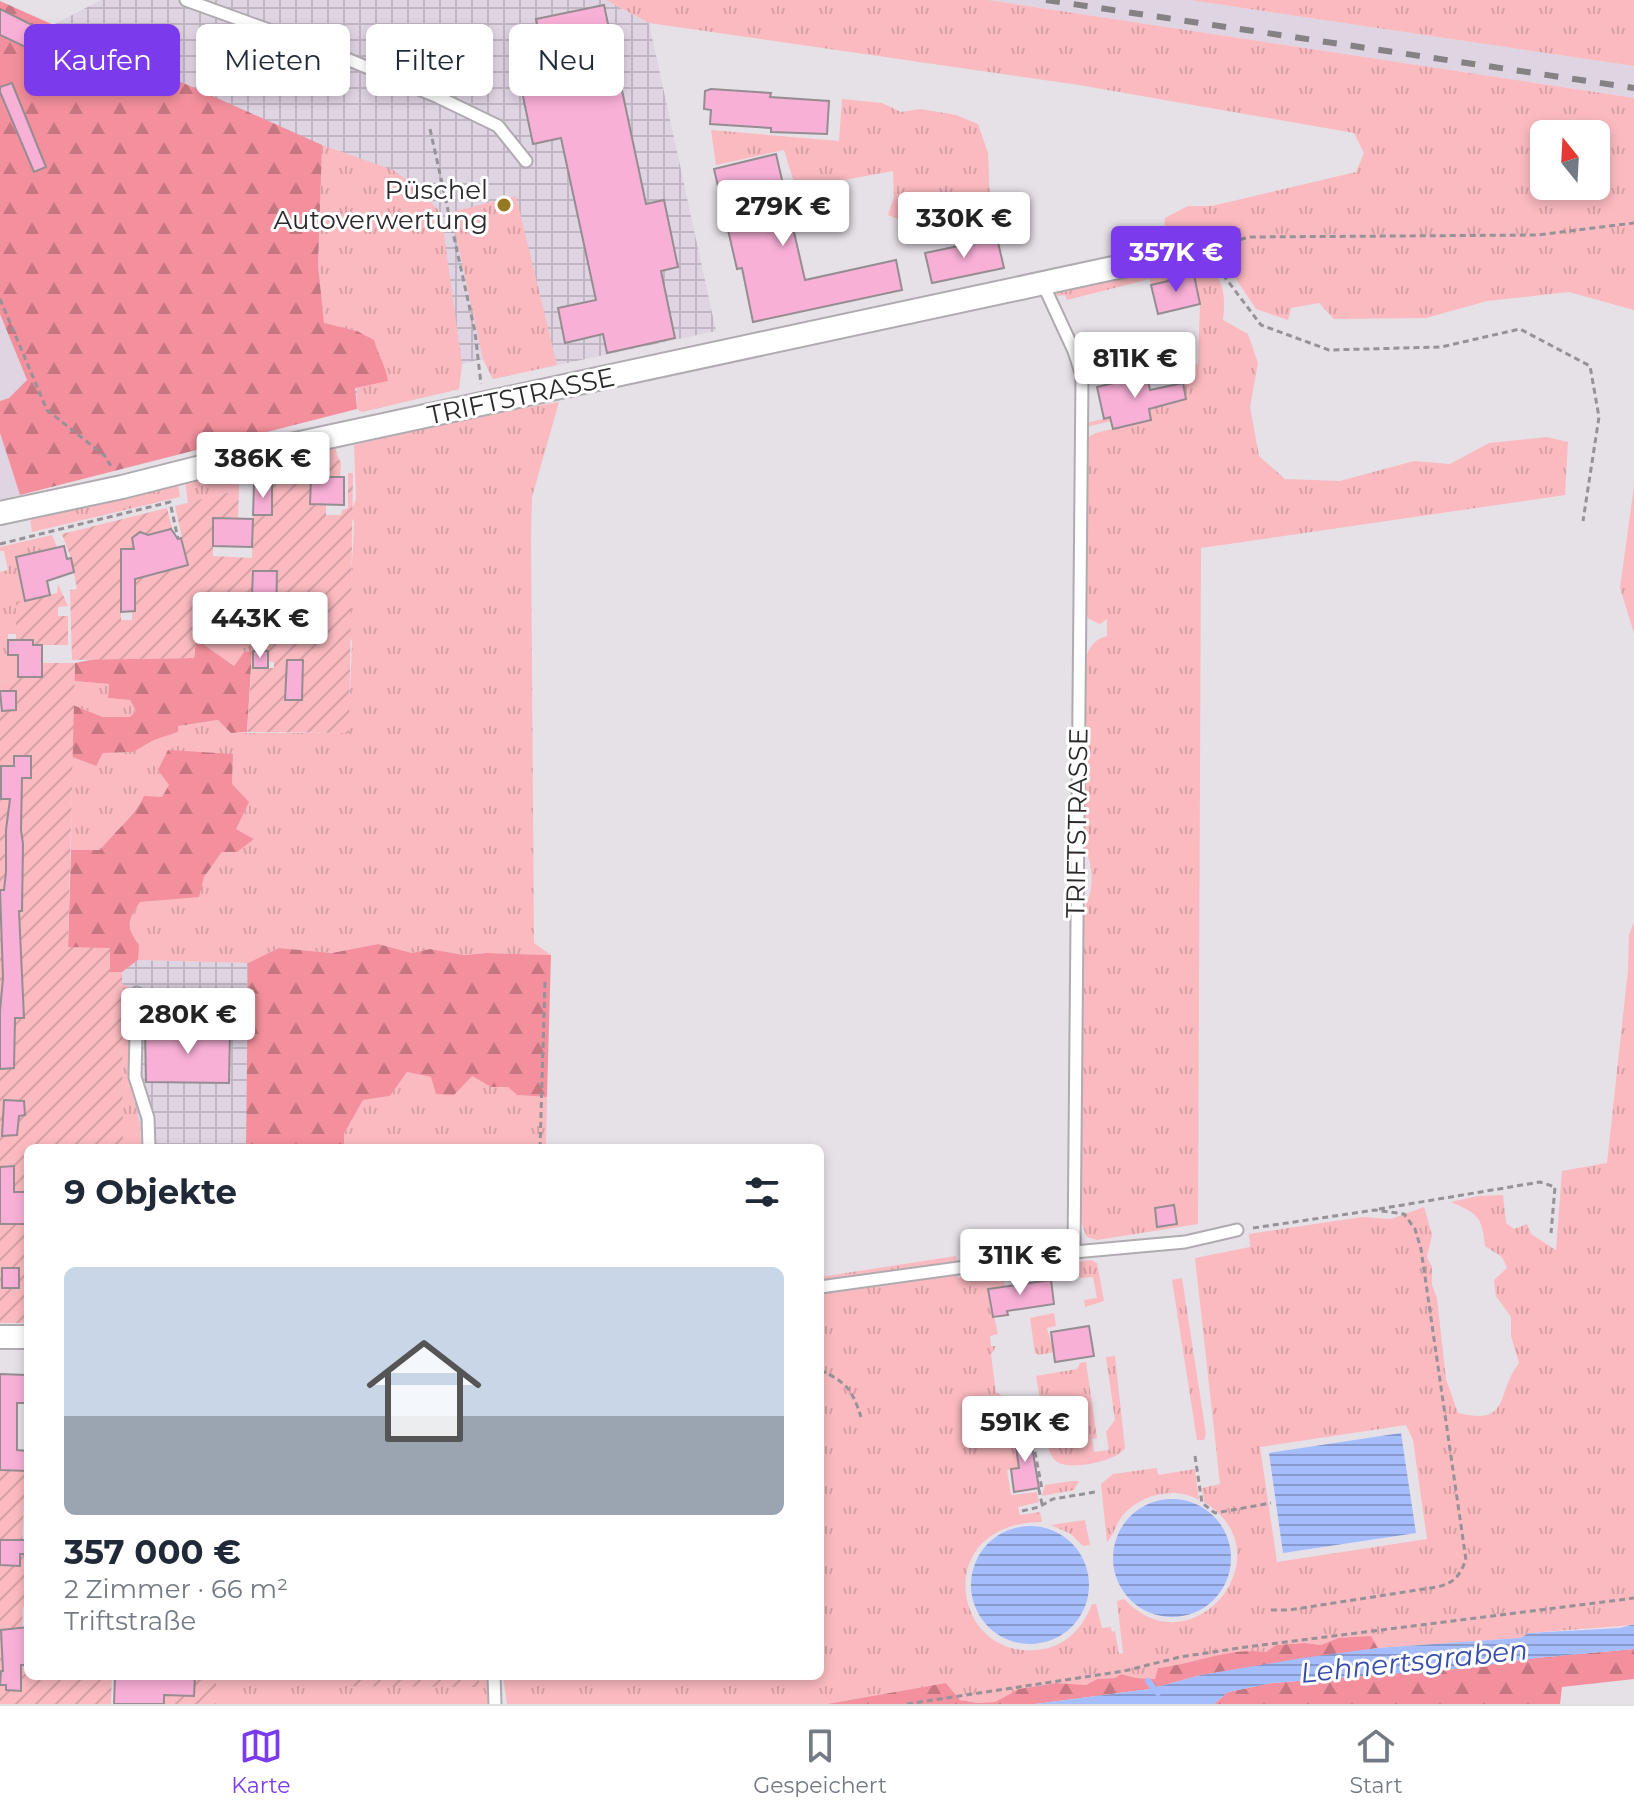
<!DOCTYPE html>
<html lang="de">
<meta charset="utf-8">
<style>
:root{--surface:#fff;--page:#f2f2f3;--text:#1f2937;--muted:#747a83;--line:#e0e1e3;--accent:#7c3aed}
body{margin:0;font-family:Montserrat,sans-serif;background:var(--page);color:var(--text);height:100vh;display:flex;flex-direction:column;font-size:30px;white-space:nowrap}
*{box-sizing:border-box;margin:0}
p{font-size:26px;color:var(--muted)}
.icon{flex:none;width:44px;height:44px;fill:none;stroke:currentColor;stroke-width:2;stroke-linecap:round;stroke-linejoin:round}
.map{position:relative;flex:1;overflow:hidden}
.panel{position:absolute;left:24px;top:1144px;width:800px;height:536px;display:flex;flex-direction:column;background:var(--surface);border-radius:12px;box-shadow:0 4px 12px #0003}
.panel>*{flex:none}
.top-card{position:absolute;left:24px;top:24px;width:800px;height:72px;display:flex;gap:16px}
.needle{width:52px;rotate:342deg}
.fabs{position:absolute;left:1530px;top:120px;display:grid;gap:16px}
.fabs a{display:grid;place-items:center;width:80px;height:80px;border-radius:12px;background:var(--surface);box-shadow:0 4px 12px #0003;font-size:40px}
.price{position:absolute;translate:-50% -68px;padding:0 18px;border-radius:8px;background:#fff;color:#222;font-size:26px;line-height:52px;filter:drop-shadow(0 2px 4px #0008)}
.price::after{content:'';position:absolute;left:50%;top:48px;width:24px;height:18px;margin-left:-12px;background:inherit;clip-path:polygon(0 0,100% 0,50% 100%)}
.price.active{background:var(--accent);color:#fff}
ul{padding:0;list-style:none}
li{display:grid;align-content:center;gap:16px;height:424px;padding:0 40px}
li span{display:grid;place-items:center;height:248px;border-radius:12px;color:#555}
li>.icon{margin-inline-start:auto}
span .icon{width:144px;height:144px;fill:#fffc;stroke-width:1}
li b{font-size:34px}
h2{display:flex;justify-content:space-between;align-items:center;height:96px;padding:0 40px;font-size:34px}
.chip{padding:0 28px;border-radius:12px;background:var(--surface);box-shadow:0 4px 12px #0003;font-size:28px;line-height:72px}
.chip.active{background:var(--accent);color:#fff}
.tab-bar{display:flex;justify-content:space-around;align-items:center;height:112px;border-top:2px solid var(--line);background:var(--surface);font-size:22px;color:var(--muted)}
.tab-bar a{display:grid;justify-items:center;gap:4px}
.tab-bar .active{color:var(--accent)}
.map>svg:first-child{display:block}
.built{fill:#dfd4e2}
.industrial{fill:url(#industrial-grid)}
.grass{fill:url(#grass-tufts);fill-rule:evenodd}
.forest{fill:url(#forest-firs)}
.garden{fill:url(#garden-furrows);fill-rule:evenodd}
.water{fill:url(#water-rules)}
.lines{fill:none;stroke-linecap:round;stroke-linejoin:round}
.stream{stroke:#a5bcfd;stroke-width:6}
.building{fill:#f9b0d7;stroke:#958d91;stroke-width:2}
.lane-casing{stroke:#b0abb1;stroke-width:15}
.street-casing{stroke:#b0abb1;stroke-width:26}
.path{stroke:#969297;stroke-width:3;stroke-dasharray:6 4;stroke-linecap:butt}
.lane{stroke:#fff;stroke-width:11}
.street{stroke:#fff;stroke-width:22}
.rail{stroke:#858185;stroke-width:6;stroke-dasharray:14 14;stroke-linecap:butt}
.poi-dot{fill:#967820;stroke:#fff;stroke-width:3}
.labels{text-anchor:middle;stroke-width:6;stroke-linejoin:round;paint-order:stroke}
.poi-label{font-size:26px;fill:#2b292b;stroke:#fff;text-anchor:end}
.street-label{font-size:26px;fill:#2b292b;stroke:#fff}
.water-label{font-size:28px;font-style:italic;fill:#374daa;stroke:#fff}
</style>
<div class="map">
<svg width="1634" height="1704" viewBox="0 0 1634 1704">
<defs>
<pattern id="industrial-grid" width="8" height="8" patternUnits="userSpaceOnUse" patternTransform="scale(2)"><rect width="8" height="8" fill="#dfd4e2"/><path d="M0 4h8M4 0v8" fill="none" stroke="#c0b6c2"/></pattern>
<pattern id="grass-tufts" width="24" height="20" patternUnits="userSpaceOnUse" patternTransform="scale(2)"><rect width="24" height="20" fill="#fabac0"/><path d="M3 7l-1-3M5 7V3M7 7l1-3M15 17l-1-3M17 17v-4M19 17l1-3" fill="none" stroke="#d6a0a5"/></pattern>
<pattern id="forest-firs" width="22" height="20" patternUnits="userSpaceOnUse" patternTransform="scale(2)"><rect width="22" height="20" fill="#f4909d"/><path d="M5 1l3.5 6h-7zM16 11l3.5 6h-7z" fill="#c67680"/></pattern>
<pattern id="garden-furrows" width="10" height="10" patternUnits="userSpaceOnUse" patternTransform="scale(2)"><rect width="10" height="10" fill="#fabac0"/><path d="M-1 1l2-2M0 10L10 0M9 11l2-2" fill="none" stroke="#d6a0a5"/></pattern>
<pattern id="water-rules" width="6" height="5" patternUnits="userSpaceOnUse" patternTransform="scale(2)"><rect width="6" height="5" fill="#a5bcfd"/><path d="M0 2.5h6" fill="none" stroke="#8799cd"/></pattern>
</defs>
<rect width="100%" height="100%" fill="#e6e0e7"/>
<!-- built -->
<path class="built" d="M988 0H1190L1634 66V98Z
M0 314 27 381 9 398 0 401Z
M0 433 20 495 0 500Z"/>
<!-- industrial -->
<path class="industrial" d="M101 0H606L649 23 716 331 493 379 483 359 462 364 459 389 362 412 357 409 151 69 55 24Z
M138 960 248 963 246 1148H123L122 972Z"/>
<!-- grass -->
<path class="grass" d="M606 0H988L1634 98V310L1569 292 1487 301 1426 318 1334 319 1319 303 1291 308 1288 320 1256 309 1220 255 1201 236 1164 241 1165 218 1188 206H1212L1356 172 1364 153 1354 133 1079 85 649 23ZM1596 134V186H1544V134Z
M1190 0H1634V66Z
M842 99 882 103 901 112 920 109 956 115 978 124 988 153 990 200 906 223 888 215 894 197 893 171 796 189 784 150 716 165 711 130 839 141Z
M322 145 393 170 417 187 441 213 462 364 459 389 362 412 357 409V331L324 323 318 265Z
M516 196 557 365 493 379 483 359 451 212Z
M1195 260C1224 273 1226 291 1223 320L1248 334 1258 363 1250 407 1259 456 1285 479 1340 481 1414 461 1450 464 1489 443 1547 437 1568 442 1565 495 1201 548 1198 1224 1097 1240 1087 1237 1078 1215 1081 914C1095 893 1095 865 1082 843L1085 663C1087 650 1093 639 1107 636V619L1100 624 1089 619 1084 613 1086 438 1096 433 1151 419 1149 412 1086 427V423L1186 399 1181 368 1198 364 1200 304 1194 276 1151 285 1150 279 1067 300 1065 295 1057 296 1056 290Z
M559 402 532 497 531 536 534 943 551 955 487 953 464 955 430 949 412 953 378 944 332 953 279 948 248 963 138 960C139 930 118 934 140 902L167 899 204 877 222 852 254 839 236 829 232 784 233 754 169 785 162 797H143C133 817 115 831 100 850H71L72 757 96 766 103 753 133 752 154 740 178 732V726L218 720 232 733H348L344 712 350 693 352 642 345 625 350 596 353 547 354 522 350 514 356 499 354 445 478 416Z
M335 446 337 455 282 469 279 458Z
M236 467 239 472V490L188 503 185 481Z
M178 483 180 497 32 532 30 517Z
M1634 486V633L1620 588Z
M52 535 57 547 16 558 25 601 16 603V634H8V655H20L18 677 11 682 0 681V572L8 570 4 551H0V547Z
M253 635 252 651 244 652 234 666 196 639Z
M74 681 109 684 108 698 130 700 136 711 131 717H103L73 705Z
M1634 922V1625L1529 1633 1520 1638 1378 1648 1371 1637 1338 1638 1321 1645 1305 1643 1276 1645 1266 1652C1229 1647 1195 1664 1159 1668L1155 1679 1136 1678 1121 1674 1115 1678 1097 1679 1086 1685 1056 1683 1019 1689 995 1702 978 1703 960 1700 946 1683 827 1704H507L503 1676H820V1277L956 1256 958 1278 1003 1273 1005 1286 988 1289 998 1334 990 1336 991 1346H996L991 1355 996 1392 1007 1399 1009 1418 1030 1415 1032 1426 1014 1432 1021 1467 1007 1470 1011 1495 1037 1492 1039 1502 1018 1507 1020 1515 1040 1512 1042 1522C927 1523 953 1666 1044 1649 1068 1644 1084 1626 1092 1604H1096L1102 1628 1111 1627 1112 1632 1115 1631 1119 1654 1123 1653 1117 1601 1124 1599C1192 1672 1289 1554 1204 1502L1202 1488 1220 1484 1195 1258 1250 1247 1249 1234 1362 1217 1391 1219 1424 1207 1432 1235 1427 1257 1432 1267V1285L1437 1298 1446 1379 1458 1413C1512 1426 1495 1394 1519 1363L1511 1336V1317L1496 1296 1494 1280 1507 1268 1502 1257 1485 1246C1482 1216 1478 1214 1451 1202L1478 1196 1503 1195 1506 1223 1514 1229 1527 1224 1531 1234 1556 1250 1562 1171 1607 1163 1628 970 1629 935ZM1406 1425 1413 1440 1427 1539 1277 1562 1260 1447Z
M122 984 129 987V1080L140 1124 141 1148H123Z
M407 1072 431 1077 472 1076 491 1087H508L517 1095 547 1097 546 1148H344V1134L363 1100 390 1096Z
M1091 1260 1097 1263 1104 1301 1085 1307 1084 1300 1097 1298 1093 1277 1080 1278 1077 1262Z
M1182 1278 1206 1434 1204 1440H1197L1172 1280Z
M1054 1313 1056 1326 1047 1328 1054 1352 1039 1355 1035 1353 1030 1318Z
M1115 1356 1125 1448C1117 1461 1073 1470 1059 1463 1052 1459 1050 1453 1048 1447L1036 1376 1077 1369 1080 1363 1086 1362 1097 1438 1092 1439 1094 1452 1109 1450 1106 1432 1115 1420 1106 1357Z
M1157 1468 1158 1475 1195 1469 1199 1500C1176 1486 1141 1494 1123 1515 1116 1523 1114 1535 1107 1542L1101 1484 1113 1474Z
M1072 1481H1079L1074 1490 1042 1496 1045 1485Z
M1085 1520 1090 1545 1083 1546 1071 1534 1051 1525Z
M216 1676H341V1685L479 1686V1676L486 1677 489 1704H216Z"/>
<!-- forest -->
<path class="forest" d="M0 1 322 145 318 265 324 323 357 331 374 340C378 355 386 366 388 381L355 388 357 409 20 495 0 433V401L9 398 27 380 0 314Z
M196 639 234 666 244 652 252 651 247 732 231 733 218 720 178 726V732L154 740 133 752 103 753 96 766 72 757 73 705 103 717H130L136 711 130 700 108 698 109 684 74 681 75 663 95 659 194 658Z
M168 750 233 754 232 784 249 802 236 829 254 839 237 852H222L204 877 199 897 140 902C128 921 125 926 139 945L138 960 122 972H110L68 948 71 850H100C115 831 134 817 144 796L162 797 169 785 158 770Z
M378 944 412 953 430 949 464 955 487 953 551 955 547 1097 517 1095 508 1087H491L472 1076 454 1095 436 1094 431 1077 407 1072 390 1096 363 1100 344 1134V1148H246L248 963 279 948 332 953Z
M1371 1636 1378 1648 1201 1675 1150 1689 1035 1704H827L946 1683 960 1700 978 1703 995 1702 1019 1689 1056 1683 1086 1685 1097 1679 1115 1678 1121 1674 1136 1678 1155 1679 1158 1668C1196 1664 1228 1647 1266 1652L1276 1645 1305 1643 1321 1645 1338 1638Z
M1634 1649V1679L1562 1687 1560 1704H1214L1228 1692 1272 1683 1468 1668 1535 1658Z"/>
<!-- garden -->
<path class="garden" d="M337 455 341 463 340 477H311L310 503 326 504V515H341L342 510 348 508V473H353L349 733 247 732 252 661 254 668H274V662L268 661 267 651H252V635L196 639 194 658 72 660 70 590 77 589 71 558 62 534 167 508 173 532 146 536 139 533 132 539 141 576 182 567 188 564 175 506 239 490 238 519H213V556L252 558 253 515H272V485L290 478 312 474V461ZM121 560 135 611H132V620H121ZM253 571 277 572 275 619 251 618Z
M58 584 68 606 58 607V616H68V645H33L32 640H16V602L57 593Z
M18 663H75L68 947 110 948V972H122L123 1148H28V1323H0V681L11 682 18 677Z
M0 1470 25 1471 22 1553 28 1554V1606L23 1607 22 1627 8 1630 21 1665H28V1676H112L111 1704H0V1565H19L0 1540ZM11 1670 21 1676V1691L7 1690 6 1685H0L1 1671Z
M194 1676 216 1677V1704H164L136 1681Z
M341 1676H479V1687L341 1686Z"/>
<!-- water -->
<path class="water" d="M1401 1433 1416 1533 1283 1553 1269 1453Z
M1113 1558a59 59 0 1 1 118 0a59 59 0 1 1-118 0Z
M971 1585a59 59 0 1 1 118 0a59 59 0 1 1-118 0Z
M1631 1625H1634V1649L1535 1658 1468 1668 1272 1683 1228 1692 1214 1704H1035L1150 1689 1201 1675 1302 1658 1378 1648 1520 1638 1529 1633 1620 1628Z"/>
<g class="lines">
<!-- stream -->
<path class="stream" d="M1148 1681 1158 1693"/>
</g>
<!-- building -->
<path class="building" d="M604 5 646 204 664 200 678 267 661 271 675 338 607 353 603 334 565 343 558 308 596 300 561 138 533 144 512 44 540 38 536 19Z
M0 9 42 30 32 50 0 35Z
M12 83 46 167 34 172 0 92V87Z
M711 89 771 93 770 97 829 101 827 134 771 132V128L710 124 711 110 704 109 705 91Z
M776 154 805 280 896 260 902 290 753 322 742 268 737 269 714 169Z
M997 238 1004 268 932 283 925 253Z
M1194 275 1200 304 1158 314 1151 285Z
M1147 375 1150 390 1183 383 1186 399 1149 409 1151 420 1113 429 1110 417 1104 419 1097 387Z
M311 477H344V505L310 504Z
M254 485H272V515H253Z
M213 518 253 519 252 547 213 546Z
M171 529 178 539 181 538 188 565 135 579V611L121 612V549H134L132 538 140 532 148 535Z
M64 546 67 559 71 558 74 572 47 581 50 595 25 601 16 557Z
M253 571H277L276 619 251 618Z
M8 640H33V645H42V677H18V655H8Z
M253 651H268V668H253Z
M287 660H303L302 700H285Z
M0 691H16V710L2 711Z
M14 756H31V778H22L21 830 23 844 22 911H19L24 1018H15L14 1068 0 1069V1011L3 978 0 890H4L6 872V830L10 799H1V766H14Z
M145 1029 230 1030 229 1083 146 1082Z
M4 1100 24 1101 25 1115 19 1116 17 1135 2 1136Z
M14 1166V1192H28V1224H0V1167Z
M1174 1205 1177 1224 1157 1227 1155 1208Z
M2 1268H19V1288H2Z
M1051 1280 1054 1304 1007 1311 1008 1315 993 1317 988 1289Z
M1089 1326 1094 1356 1055 1362 1051 1332Z
M0 1374 26 1375 25 1403H17V1450L28 1451V1471L0 1470Z
M1029 1429 1039 1488 1014 1492 1011 1469 1019 1468 1014 1432Z
M0 1540H28V1554H20V1566L0 1565Z
M28 1627V1665H21V1691L6 1690V1685H0L1 1671H3L1 1630Z
M115 1676H195L194 1696 164 1695V1704H114Z"/>
<g class="lines">
<!-- lane casing -->
<g class="lane-casing">
<path id="lane" d="M186 0 335 54 438 97 498 126 526 161
M137 993 135 1077 148 1118 149 1148
M1074 1252 1185 1242 1237 1230
M820 1287 1074 1252 1082 376 1074 351 1043 284
M494 1676 495 1704"/>
</g>
<!-- street casing -->
<g class="street-casing">
<path id="street" d="M0 513 122 487 272 449 1192 251
M0 1337H28"/>
</g>
<!-- path -->
<path class="path" d="M430 129 475 332 481 384
M1211 247 1250 237 1538 235 1634 223
M1209 261 1215 264 1261 325 1329 350 1441 347 1520 329 1590 366 1599 417 1583 521
M0 299 47 410 105 456 112 468
M0 544 170 502 178 539
M540 1148 545 982
M1379 1209 1540 1182 1555 1187 1551 1233
M1253 1228 1375 1210 1404 1214 1415 1229 1421 1249 1466 1560C1459 1576 1455 1583 1437 1587L1289 1610H1267
M820 1370C846 1382 852 1389 861 1417
M1039 1427 1031 1431 1042 1489 1039 1490 1042 1504
M1195 1456 1202 1503 1215 1513 1271 1503
M1022 1511 1039 1507 1053 1499 1095 1492
M907 1704 1124 1671 1180 1657 1239 1648 1634 1598"/>
<!-- lane -->
<use href="#lane" class="lane"/>
<!-- street -->
<use href="#street" class="street"/>
<!-- rail -->
<path class="rail" d="M1046 0 1634 88"/>
</g>
<!-- markers -->
<circle class="poi-dot" cx="504" cy="205" r="8"/>
<g class="labels">
<!-- poi labels -->
<g class="poi-label">
<text x="488" y="199">Püschel<tspan x="488" dy="30">Autoverwertung</tspan></text>
</g>
<!-- street labels -->
<g class="street-label">
<text transform="translate(521 396) rotate(-12)" y="9">TRIFTSTRASSE</text>
<text transform="translate(1077 823) rotate(-89)" y="9">TRIFTSTRASSE</text>
</g>
<!-- water labels -->
<g class="water-label">
<text transform="translate(1414 1661) rotate(-6)" y="10">Lehnertsgraben</text>
</g>
</g>
</svg>
<div class="fabs">
<a><svg class="needle" viewBox="-14 -14 28 28"><path d="M0-13l5 13h-10z" fill="#e53935"/><path d="M0 13l5-13h-10z" fill="#747a83"/></svg></a>
</div>
<b class="price" style="left:783px;top:248px">279K €</b>
<b class="price" style="left:964px;top:260px">330K €</b>
<b class="price active" style="left:1176px;top:294px">357K €</b>
<b class="price" style="left:1135px;top:400px">811K €</b>
<b class="price" style="left:263px;top:500px">386K €</b>
<b class="price" style="left:260px;top:660px">443K €</b>
<b class="price" style="left:188px;top:1056px">280K €</b>
<b class="price" style="left:1020px;top:1297px">311K €</b>
<b class="price" style="left:1025px;top:1464px">591K €</b>
<div class="top-card">
<a class="chip active">Kaufen</a>
<a class="chip">Mieten</a>
<a class="chip">Filter</a>
<a class="chip">Neu</a>
</div>
<section class="panel">
<h2>9 Objekte<svg class="icon" aria-label="filters" viewBox="0 0 24 24"><path d="M4 7h16M4 17h16"/><circle cx="9" cy="7" r="2"/><circle cx="15" cy="17" r="2"/></svg></h2>
<ul>
<li><span style="background:linear-gradient(#c9d6e8 60%,#9aa5b1 0)"><svg class="icon" aria-label="home" viewBox="0 0 24 24"><path d="M3 11l9-7 9 7M6 9v11h12V9"/></svg></span><div><b>357 000 €</b><p>2 Zimmer · 66 m²</p><p>Triftstraße</p></div></li>
</ul>
</section>
</div>
<nav class="tab-bar">
<a class="active"><svg class="icon" aria-label="map" viewBox="0 0 24 24"><path d="M3 6l6-2 6 2 6-2v14l-6 2-6-2-6 2zM9 4v14M15 6v14"/></svg>Karte</a>
<a><svg class="icon" aria-label="saved" viewBox="0 0 24 24"><path d="M7 4h10v16l-5-4-5 4z"/></svg>Gespeichert</a>
<a><svg class="icon" aria-label="home" viewBox="0 0 24 24"><path d="M3 11l9-7 9 7M6 9v11h12V9"/></svg>Start</a>
</nav>
